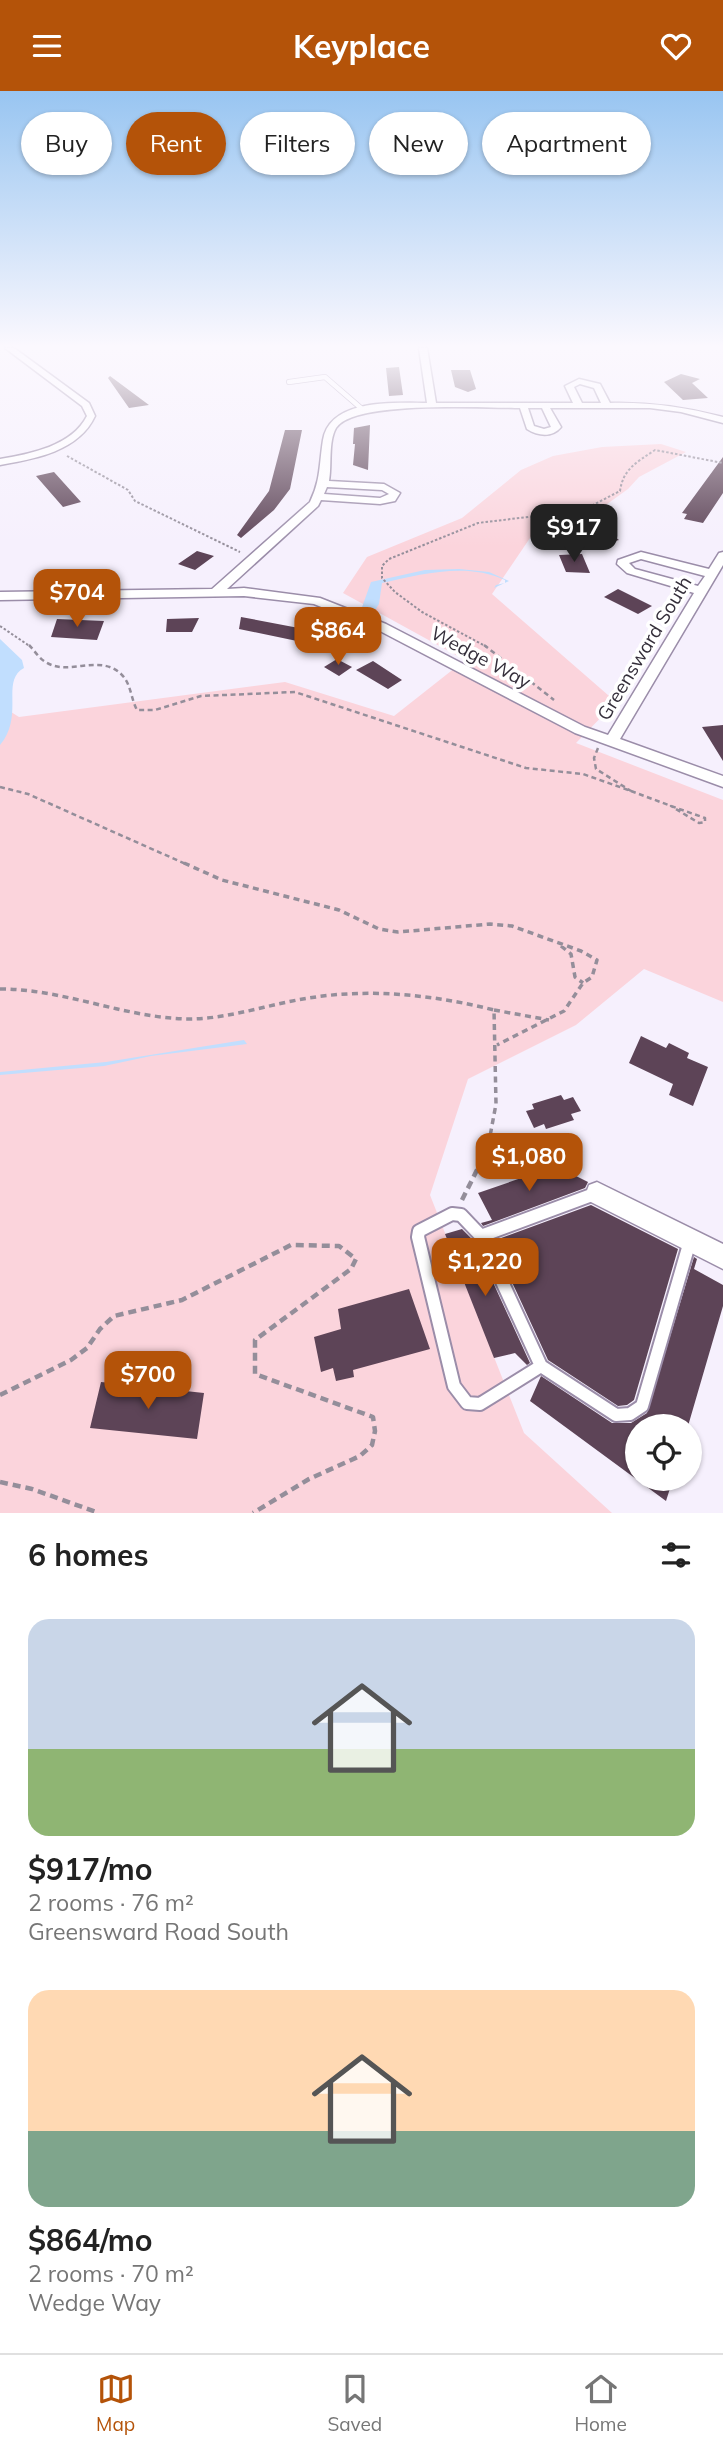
<!DOCTYPE html>
<meta charset="utf-8">
<style>
:root{--surface:#fff;--page:#f2f2f2;--text:#222;--muted:#767676;--line:#e0e0e0;--accent:#b45309}
body{margin:0;font-family:Mulish,sans-serif;background:var(--page);color:var(--text);height:100vh;display:flex;flex-direction:column;font-size:26px;white-space:nowrap}
*{box-sizing:border-box;margin:0}
p{font-size:23px;color:var(--muted)}
.icon{flex:none;width:38px;height:38px;fill:none;stroke:currentColor;stroke-width:2;stroke-linecap:round;stroke-linejoin:round}
.map{position:relative;height:1422px;overflow:hidden}
.side{display:flex;flex-direction:column;background:var(--surface);flex:1}
.side>*{flex:none}
.hud{position:absolute;left:21px;top:21px;width:682px;height:63px;display:flex;gap:14px}
.buttons{position:absolute;left:625px;top:1323px;display:grid;gap:14px}
.buttons a{display:grid;place-items:center;width:77px;height:77px;border-radius:50%;background:var(--surface);box-shadow:0 2px 5px #0004;font-size:35px}
.price{position:absolute;translate:-50% -60px;padding:0 16px;border-radius:14px;background:var(--accent);color:#fff;font-size:23px;line-height:46px;filter:drop-shadow(0 2px 4px #0008)}
.price::after{content:'';position:absolute;left:50%;top:42px;width:21px;height:16px;margin-left:-10px;background:inherit;clip-path:polygon(0 0,100% 0,50% 100%)}
.price.on{background:#222;color:#fff}
ul{padding:0;list-style:none}
li{display:grid;align-content:center;gap:14px;height:371px;padding:0 28px}
li span{display:grid;place-items:center;height:217px;border-radius:21px;color:#555}
li>.icon{margin-inline-start:auto}
span .icon{width:126px;height:126px;fill:#fffc;stroke-width:1}
li b{font-size:30px}
h2{display:flex;justify-content:space-between;align-items:center;height:84px;padding:0 28px;font-size:30px}
.pill{padding:0 24px;border-radius:32px;background:var(--surface);box-shadow:0 2px 5px #0004;font-size:24px;line-height:63px}
.pill.on{background:var(--accent);color:#fff}
header{display:flex;justify-content:space-between;align-items:center;height:91px;padding:0 28px;background:var(--accent);color:#fff;font-size:32px;font-weight:700}
.tab-bar{display:flex;justify-content:space-around;align-items:center;height:98px;border-top:2px solid var(--line);background:var(--surface);font-size:19px;color:var(--muted)}
.tab-bar a{display:grid;justify-items:center;gap:4px}
.tab-bar .on{color:var(--accent)}
.map>svg:first-child{display:block}
.green{fill:#fbd4dc}
.water{fill:#c1defe}
.building{fill:#5d4457}
.lines{fill:none;stroke-linecap:round;stroke-linejoin:round}
.lane-far1-casing{stroke:#9b8da9;stroke-width:6}
.lane-casing{stroke:#9b8da9;stroke-width:16}
.street-casing{stroke:#9b8da9;stroke-width:3}
.path-far3{stroke:#948e9a;stroke-width:2;stroke-dasharray:2.5 2;stroke-linecap:butt}
.path-far2{stroke:#948e9a;stroke-width:2.5;stroke-dasharray:5 3.5;stroke-linecap:butt}
.path-far1{stroke:#948e9a;stroke-width:3.5;stroke-dasharray:6 4.5;stroke-linecap:butt}
.path{stroke:#948e9a;stroke-width:4.5;stroke-dasharray:8 5;stroke-linecap:butt}
.lane-far1{stroke:#fff;stroke-width:4.5}
.lane{stroke:#fff;stroke-width:12}
.street{fill:#fff;fill-rule:evenodd}
.labels{text-anchor:middle;stroke-width:7;stroke-linejoin:round;paint-order:stroke}
.street-label{font-size:19px;fill:#342e3a;stroke:#fff}
</style>
<header><svg class="icon" aria-label="menu" viewBox="0 0 24 24"><path d="M4 6h16M4 12h16M4 18h16"/></svg>Keyplace<svg class="icon" aria-label="heart" viewBox="0 0 24 24"><path d="M12 20l-8-8c-3-5 5-10 8-4 3-6 11-1 8 4z"/></svg></header>
<div class="map">
<svg width="723" height="1422" viewBox="0 0 723 1422">
<rect width="100%" height="100%" fill="#f6f0fd"/>
<!-- green -->
<path class="green" d="M661 353 686 361 639 386 628 398 589 426 547 436 530 447 492 503 616 611 576 652 723 709V911L644 878 576 934 468 988 430 1104 524 1342 612 1422H0V614L19 626 285 591 394 625 465 569 343 502 367 466 462 427 521 379 553 365 602 356Z"/>
<!-- water -->
<path class="water" d="M459 478 489 481 509 490 494 497 496 494 505 492V489C467 471 421 483 382 492L379 513 372 524 361 519 371 491 425 479Z
M0 548 22 569 24 577C0 590 25 624 0 654Z
M244 949 247 953 151 965 104 975 0 984V981L106 971Z"/>
<!-- building -->
<path class="building" d="M399 276 403 304 389 305 386 277Z
M451 279H470L476 298 468 301 455 296Z
M681 283 700 288 692 292 708 307 683 309 664 291Z
M110 285 149 314 129 317 108 287Z
M370 334 368 379 353 374 355 353H353L354 337Z
M285 339H302L290 398 274 419 241 447 237 444 269 400Z
M723 366V402L703 432 684 428 687 423 682 422Z
M54 381 81 411 63 416 36 385Z
M603 437 619 449 592 456 576 444Z
M197 460 214 465 195 479 178 473Z
M582 463 590 482 566 481 559 464Z
M618 498 652 515 638 523 604 506Z
M241 526 304 538 297 550 239 538Z
M199 527 192 541H166L167 528Z
M57 528 104 530 97 549 51 546Z
M337 568 352 576 339 585 324 576Z
M373 570 402 589 388 598 356 579Z
M723 634V670L702 636Z
M641 945 666 957 669 952 689 962 687 967 708 976 693 1015 669 1004 673 993 629 972Z
M561 1004 564 1009 573 1006 581 1020 571 1023 574 1029 546 1038 544 1033 534 1037 526 1020 534 1018 532 1013Z
M556 1075 588 1091 585 1097 483 1135 481 1132 492 1129 478 1102Z
M591 1114 678 1158 634 1309 627 1314 618 1315 548 1269 493 1150Z
M462 1138 474 1150 530 1272 527 1274 515 1262 494 1267 445 1143Z
M694 1166 697 1168 694 1178 723 1194V1215L688 1335H637V1388H673L666 1410 530 1310 541 1285 612 1332H631L647 1322Z
M409 1198 430 1258 353 1279 354 1286 336 1290 333 1277 321 1281 314 1246 341 1238 338 1218Z
M101 1291 204 1302 197 1348 90 1337Z"/>
<g class="lines">
<!-- lane-far1 casing -->
<g class="lane-far1-casing">
<path id="lane-far1" d="M289 291 325 286 362 318"/>
</g>
<!-- lane casing -->
<g class="lane-casing">
<path id="lane" d="M597 1102 481 1145 461 1124 452 1123 419 1140 418 1146 454 1295 467 1312 480 1313 541 1275 616 1324 630 1323 642 1315 690 1150
M481 1145 541 1275"/>
</g>
<!-- street casing -->
<g class="street-casing">
<path id="street" d="M5 257H14L89 312 95 325C79 360 35 368 0 374V368C30 363 72 355 87 325L82 315Z
M419 257H427L436 312H573L565 295 579 288 600 293 610 312C650 311 685 316 723 326V332L681 321 650 317H550L561 336C552 347 538 345 527 338L520 317C486 317 353 309 336 337 328 351 332 375 329 390L384 393 400 402 395 410 380 413 321 409 318 415 227 498 244 497 320 507 386 533 585 636 608 644 694 502 627 482 617 473 618 469 641 461 709 478 719 462 723 461V474L620 648 723 685V696L575 642 378 539 314 513 244 505 0 509V501L212 498 310 411C321 388 319 374 323 349 330 307 396 312 427 312ZM580 293 594 297 601 312H582L574 296ZM528 317H542L551 336 544 338 534 335ZM327 396 382 399 389 403 380 407 324 403ZM641 468 705 485 698 495 635 478 629 472Z
M597 1091 723 1153V1178L589 1110 586 1102 589 1094Z"/>
</g>
<!-- path-far3 -->
<path class="path-far3" d="M67 365 128 399 135 410 240 461
M0 535 31 556
M487 556 422 521 395 501 382 487V475L389 468 478 432 569 421 591 415 620 400C623 378 637 371 655 359L723 372"/>
<!-- path-far2 -->
<path class="path-far2" d="M29 554C34 559 38 566 44 570 67 587 100 561 122 584 131 593 131 608 137 619H155L201 605 295 601 526 677 583 683 631 700
M484 554 554 609
M598 657 594 667 596 678 631 700
M0 696 28 703 188 774
M631 700 671 715
M631 700 671 715
M671 715 705 727V731L699 732Z"/>
<!-- path-far1 -->
<path class="path-far1" d="M184 772 222 789 339 819 379 838 398 841 490 833 512 835 581 860 597 869 592 886 583 892 564 920 497 954
M561 855 571 863 575 886 583 892
M0 898C65 898 124 927 189 928 229 928 269 913 309 907 370 897 435 904 494 919L496 1013 488 1056
M494 919 549 929"/>
<!-- path -->
<path class="path" d="M462 1109 489 1055
M0 1304 71 1269 87 1257 100 1238 114 1225 182 1209 291 1154 339 1155 356 1168 351 1178 255 1249V1283L373 1326 375 1340 372 1354 360 1365 309 1388 253 1422
M0 1391 32 1398 99 1422"/>
<!-- lane-far1 -->
<use href="#lane-far1" class="lane-far1"/>
<!-- lane -->
<use href="#lane" class="lane"/>
<!-- street -->
<use href="#street" class="street"/>
</g>
<!-- sky -->
<linearGradient id="sky" x2="0" y2="1"><stop stop-color="#98c5f1"/><stop offset="0.56" stop-color="#fbf8fe"/><stop offset="1" stop-color="#fbf8fe" stop-opacity="0"/></linearGradient>
<rect width="723" height="456" fill="url(#sky)"/>
<g class="labels">
<!-- street labels -->
<g class="street-label">
<text transform="translate(644 557) rotate(-59)" y="7">Greensward South</text>
<text transform="translate(481 566) rotate(28)" y="7">Wedge Way</text>
</g>
</g>
</svg>
<div class="buttons">
<a><svg class="icon" aria-label="locate" viewBox="0 0 24 24"><circle cx="12" cy="12" r="6"/><path d="M12 2v4M12 18v4M2 12h4M18 12h4"/></svg></a>
</div>
<b class="price on" style="left:574px;top:473px">$917</b>
<b class="price" style="left:77px;top:538px">$704</b>
<b class="price" style="left:338px;top:576px">$864</b>
<b class="price" style="left:529px;top:1102px">$1,080</b>
<b class="price" style="left:485px;top:1207px">$1,220</b>
<b class="price" style="left:148px;top:1320px">$700</b>
<div class="hud">
<a class="pill">Buy</a>
<a class="pill on">Rent</a>
<a class="pill">Filters</a>
<a class="pill">New</a>
<a class="pill">Apartment</a>
</div>
</div>
<section class="side">
<h2>6 homes<svg class="icon" aria-label="filters" viewBox="0 0 24 24"><path d="M4 7h16M4 17h16"/><circle cx="9" cy="7" r="2"/><circle cx="15" cy="17" r="2"/></svg></h2>
<ul>
<li><span style="background:linear-gradient(#c9d6e8 60%,#8fb573 0)"><svg class="icon" aria-label="home" viewBox="0 0 24 24"><path d="M3 11l9-7 9 7M6 9v11h12V9"/></svg></span><div><b>$917/mo</b><p>2 rooms · 76 m²</p><p>Greensward Road South</p></div></li>
<li><span style="background:linear-gradient(#ffd9b3 65%,#7fa58c 0)"><svg class="icon" aria-label="home" viewBox="0 0 24 24"><path d="M3 11l9-7 9 7M6 9v11h12V9"/></svg></span><div><b>$864/mo</b><p>2 rooms · 70 m²</p><p>Wedge Way</p></div></li>
</ul>
</section>
<nav class="tab-bar">
<a class="on"><svg class="icon" aria-label="map" viewBox="0 0 24 24"><path d="M3 6l6-2 6 2 6-2v14l-6 2-6-2-6 2zM9 4v14M15 6v14"/></svg>Map</a>
<a><svg class="icon" aria-label="saved" viewBox="0 0 24 24"><path d="M7 4h10v16l-5-4-5 4z"/></svg>Saved</a>
<a><svg class="icon" aria-label="home" viewBox="0 0 24 24"><path d="M3 11l9-7 9 7M6 9v11h12V9"/></svg>Home</a>
</nav>
